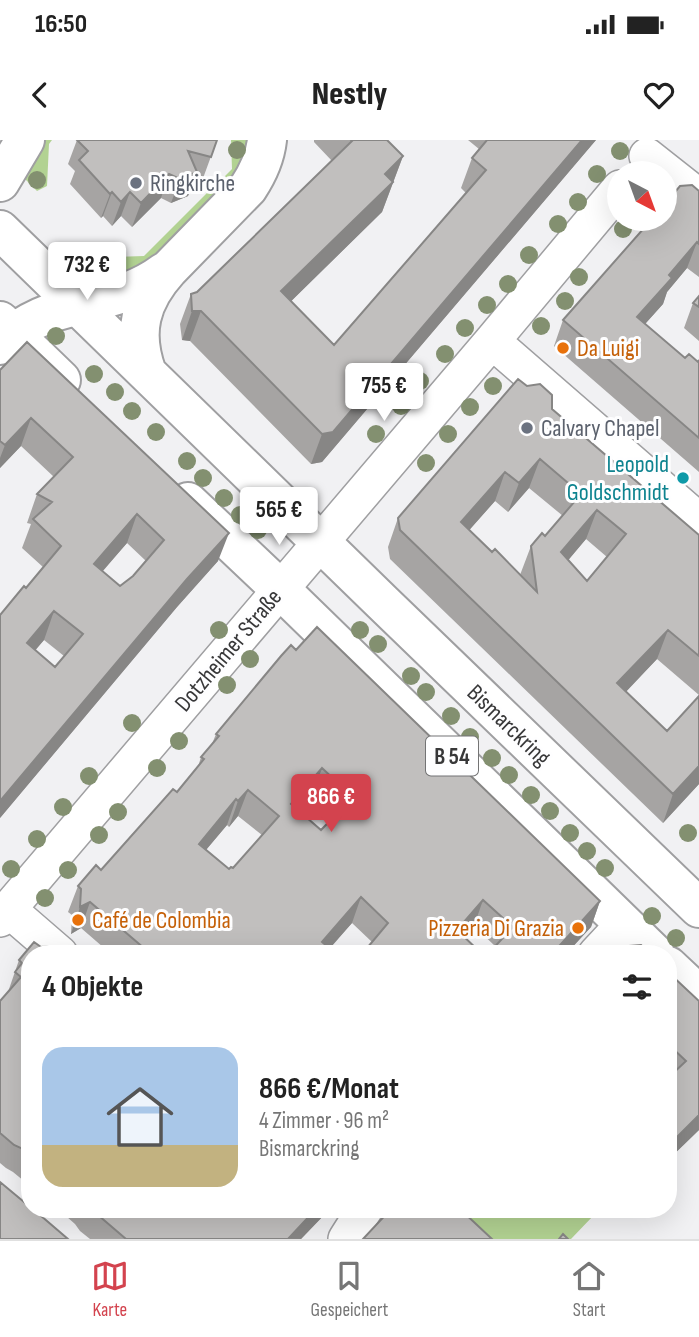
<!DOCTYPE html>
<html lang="de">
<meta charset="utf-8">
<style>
:root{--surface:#fff;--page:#f6f6f6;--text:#222;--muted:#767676;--line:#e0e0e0;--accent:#d3434e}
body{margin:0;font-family:"Sofia Sans Condensed",sans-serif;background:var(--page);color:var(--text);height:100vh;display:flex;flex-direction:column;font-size:26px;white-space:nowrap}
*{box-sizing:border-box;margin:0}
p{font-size:23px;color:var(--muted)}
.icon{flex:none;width:38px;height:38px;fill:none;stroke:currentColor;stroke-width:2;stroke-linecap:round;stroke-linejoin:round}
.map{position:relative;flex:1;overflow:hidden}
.panel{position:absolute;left:21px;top:805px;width:656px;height:273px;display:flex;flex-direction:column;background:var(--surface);border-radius:28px;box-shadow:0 7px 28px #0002}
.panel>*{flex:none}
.needle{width:46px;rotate:139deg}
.buttons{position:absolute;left:607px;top:21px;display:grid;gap:14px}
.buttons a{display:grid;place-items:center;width:70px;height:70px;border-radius:50%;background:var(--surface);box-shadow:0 7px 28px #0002;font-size:35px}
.price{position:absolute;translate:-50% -60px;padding:0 16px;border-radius:7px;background:#fff;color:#222;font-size:23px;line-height:46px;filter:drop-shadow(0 2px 4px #0008)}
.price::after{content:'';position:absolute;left:50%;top:42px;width:21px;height:16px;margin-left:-10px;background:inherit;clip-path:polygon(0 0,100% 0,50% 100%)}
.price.selected{background:var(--accent);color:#fff}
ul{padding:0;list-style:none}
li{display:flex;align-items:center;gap:21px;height:175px;padding:0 21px}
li+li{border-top:2px solid var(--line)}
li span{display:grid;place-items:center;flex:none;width:196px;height:140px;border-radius:21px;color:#555}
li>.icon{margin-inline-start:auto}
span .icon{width:84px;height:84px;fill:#fffc;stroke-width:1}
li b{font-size:30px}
h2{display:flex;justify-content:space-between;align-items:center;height:84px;padding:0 21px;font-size:30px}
.status{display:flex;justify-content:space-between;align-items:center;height:49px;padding:0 35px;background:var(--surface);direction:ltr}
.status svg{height:19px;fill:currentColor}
header{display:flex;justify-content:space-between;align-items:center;height:91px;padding:0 21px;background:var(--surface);font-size:32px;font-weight:800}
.menu{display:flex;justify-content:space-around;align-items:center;height:98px;border-top:2px solid var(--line);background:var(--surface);font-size:19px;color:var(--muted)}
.menu a{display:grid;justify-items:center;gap:4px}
.menu .selected{color:var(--accent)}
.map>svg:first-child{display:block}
.green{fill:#b2d292}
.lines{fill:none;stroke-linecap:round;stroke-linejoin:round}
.minor-casing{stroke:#9f9fa1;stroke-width:38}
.major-casing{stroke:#9f9fa1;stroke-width:42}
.minor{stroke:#fff;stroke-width:35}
.major{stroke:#fff;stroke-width:38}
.tree{fill:#839070}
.wall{fill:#a6a4a3;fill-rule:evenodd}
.shaded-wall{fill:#878685}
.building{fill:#c1bfbe;stroke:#878685;stroke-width:2;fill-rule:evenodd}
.worship-dot{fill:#6b7280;stroke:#fefeff;stroke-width:2.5}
.food-dot{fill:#e8710a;stroke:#fefeff;stroke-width:2.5}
.culture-dot{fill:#0f9aa8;stroke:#fefeff;stroke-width:2.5}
.labels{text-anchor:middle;stroke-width:6;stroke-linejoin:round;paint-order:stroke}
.shield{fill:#fefeff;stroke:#737374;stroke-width:2}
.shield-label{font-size:23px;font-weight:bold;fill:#383839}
.worship-label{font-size:24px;fill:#5b616d;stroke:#fefeff;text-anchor:start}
.food-label{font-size:24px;fill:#c56008;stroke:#fefeff;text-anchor:start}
.culture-label{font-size:24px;fill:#0d838f;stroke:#fefeff;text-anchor:end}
.street-label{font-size:24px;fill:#383839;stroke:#fefeff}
</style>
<div class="status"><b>16:50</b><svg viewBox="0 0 49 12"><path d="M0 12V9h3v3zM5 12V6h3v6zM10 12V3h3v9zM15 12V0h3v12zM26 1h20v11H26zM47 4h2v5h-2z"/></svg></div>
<header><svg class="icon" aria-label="back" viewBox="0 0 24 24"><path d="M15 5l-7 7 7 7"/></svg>Nestly<svg class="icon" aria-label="heart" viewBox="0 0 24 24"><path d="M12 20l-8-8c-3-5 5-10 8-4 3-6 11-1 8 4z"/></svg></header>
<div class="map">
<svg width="699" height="1099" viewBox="0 0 699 1099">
<rect width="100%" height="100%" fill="#f1f1f3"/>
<!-- green -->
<path class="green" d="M39 0H52L49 4 47 46 37 51 18 32Z
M231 0H252L231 43 225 36 232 29Z
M218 42 225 49 146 125 121 140 108 125 114 117 144 116Z
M430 1069H589L594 1075 571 1099H462Z"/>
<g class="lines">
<!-- minor casing -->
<g class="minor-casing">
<path id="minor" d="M647 16 699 57
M492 201 699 381
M8 769 60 814
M0 779 492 201 620 48
M596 814 624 784
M346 1099 365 1069"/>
</g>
<!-- major casing -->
<g class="major-casing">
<path id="major" d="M0 42 25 0
M0 90 382 462 699 768
M0 181 61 240
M0 205C14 191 32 180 51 173 92 159 128 159 164 132
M147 233C132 192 140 161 169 129L248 48C258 33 265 18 267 0
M188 362 280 449 655 814
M668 826 699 855"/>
</g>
<!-- minor -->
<use href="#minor" class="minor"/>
<!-- major -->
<use href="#major" class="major"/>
</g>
<!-- trees -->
<g class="tree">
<circle cx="237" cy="10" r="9"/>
<circle cx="620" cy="11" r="9"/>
<circle cx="597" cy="34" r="9"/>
<circle cx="37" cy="40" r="9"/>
<circle cx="578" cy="62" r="9"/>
<circle cx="558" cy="84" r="9"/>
<circle cx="623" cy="89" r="9"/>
<circle cx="529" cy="115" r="9"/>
<circle cx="116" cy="124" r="9"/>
<circle cx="579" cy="137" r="9"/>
<circle cx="508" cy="144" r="9"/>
<circle cx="565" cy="161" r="9"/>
<circle cx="487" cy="165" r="9"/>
<circle cx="541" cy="186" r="9"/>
<circle cx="465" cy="188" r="9"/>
<circle cx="56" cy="196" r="9"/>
<circle cx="445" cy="214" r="9"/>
<circle cx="94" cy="234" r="9"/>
<circle cx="420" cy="241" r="9"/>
<circle cx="493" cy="246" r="9"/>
<circle cx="115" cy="252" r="9"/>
<circle cx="401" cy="266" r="9"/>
<circle cx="470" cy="267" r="9"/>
<circle cx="132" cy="271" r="9"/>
<circle cx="156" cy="292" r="9"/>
<circle cx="376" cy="294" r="9"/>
<circle cx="448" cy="294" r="9"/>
<circle cx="187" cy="321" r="9"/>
<circle cx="426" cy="323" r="9"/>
<circle cx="203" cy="338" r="9"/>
<circle cx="224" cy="358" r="9"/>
<circle cx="240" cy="375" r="9"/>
<circle cx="258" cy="390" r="9"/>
<circle cx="219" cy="490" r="9"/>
<circle cx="360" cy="490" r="9"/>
<circle cx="378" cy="504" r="9"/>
<circle cx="250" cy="519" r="9"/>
<circle cx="411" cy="536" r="9"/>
<circle cx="227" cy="545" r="9"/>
<circle cx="426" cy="552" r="9"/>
<circle cx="451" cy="576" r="9"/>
<circle cx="132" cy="583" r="9"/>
<circle cx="470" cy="597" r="9"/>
<circle cx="179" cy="601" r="9"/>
<circle cx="492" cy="618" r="9"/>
<circle cx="157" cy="628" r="9"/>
<circle cx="509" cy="635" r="9"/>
<circle cx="89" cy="636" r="9"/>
<circle cx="531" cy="655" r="9"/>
<circle cx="63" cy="667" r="9"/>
<circle cx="550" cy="671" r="9"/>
<circle cx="118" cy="672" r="9"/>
<circle cx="570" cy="693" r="9"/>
<circle cx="688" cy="693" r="9"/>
<circle cx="99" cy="695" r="9"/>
<circle cx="37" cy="699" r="9"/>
<circle cx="587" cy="711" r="9"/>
<circle cx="605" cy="728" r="9"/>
<circle cx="11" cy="729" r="9"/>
<circle cx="68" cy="730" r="9"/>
<circle cx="45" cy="758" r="9"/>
<circle cx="652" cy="776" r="9"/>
<circle cx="676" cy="798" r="9"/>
</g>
<!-- wall -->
<path class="wall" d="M77 0H217L202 41 194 39 188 56 171 63 161 58 132 87 121 76 112 86 103 76 101 78 70 44 75 31 68 24Z
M314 0H387L403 16 382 72 291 161 334 205 466 53 461 48 472 18 479 9 468 0H596L322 322 311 324 190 201 182 200 180 184 191 154 197 152 332 21 314 2Z
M699 51V137L687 128 667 152 663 164 645 184 685 218 698 222 699 220V332L554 206 563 180Z
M699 156V201L684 188 693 163Z
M0 230 218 421 177 467 0 678 26 448 43 427 22 408 31 384 27 383 37 354 54 337 21 306 0 328ZM127 403 146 421 133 436 120 446 102 431ZM44 500 64 516 55 527 35 510Z
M552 269 699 395V555L657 519 626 551 667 591 699 556V644L663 683 390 419 388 407 398 378ZM529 348 563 376 545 396 531 406 520 435 492 412 469 390 495 361 508 372ZM586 399 607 417 587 441 568 420Z
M281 516 600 761 591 787 566 814H488L495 806 474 786 464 796 482 814H362L372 802 352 783 329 808 336 814H111L81 788 71 794 72 775 68 772 78 746 101 730 177 652 198 627 201 617 212 604 216 594ZM313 654 335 676 321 690 299 670ZM238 676 262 695 233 728 229 729 206 710 227 685 229 687Z
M30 814V1046L13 1032 6 1028 0 1023V861L8 852 19 820Z
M668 832 699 861V990L668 1020V938L670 937 668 936Z
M58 1069H327L326 1073 301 1099H90L80 1091 75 1084Z
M612 1069H626L620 1076Z"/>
<!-- shaded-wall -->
<path class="shaded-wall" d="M582 0H596L322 322 311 324 322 294Z
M403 16 382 72 271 181 281 151 385 34Z
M197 32 188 56 171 63 180 39Z
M169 34 161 58 132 87 141 63Z
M112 52 103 76 101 78 110 54Z
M130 52 121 76 112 86 121 62Z
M697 102 687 128 667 152 663 164 628 203 637 177 669 135Z
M192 171H201L190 201 182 200Z
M31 278 21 306 0 328V318L5 305Z
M540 319 529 348 508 372 519 343Z
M505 332 495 361 450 412 461 382Z
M597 370 586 399 550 442 561 412Z
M137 374 127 403 84 453 94 424Z
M229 393 218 421 177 467 0 678V661L187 439Z
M54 471 44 500 17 532 27 503Z
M668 490 657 519 607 572 617 543Z
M699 626V644L663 683 673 654Z
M322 628 313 654 282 690 291 664Z
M248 650 238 676 229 687 238 661Z
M236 659 227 685 189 730 199 704Z
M361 757 352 783 325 814 322 802Z
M483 760 474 786 449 814 457 790Z
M600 761 591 787 566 814H552Z
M90 762 81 788 71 794 80 767Z
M699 975V990L668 1020 670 1004Z
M316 1069H327L326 1073 301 1099H288Z"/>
<!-- building -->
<path class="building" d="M77 0H217L211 17 188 11 197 32 180 39 169 34 141 63 130 52 121 62 112 52 110 54 79 20 88 11Z
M351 0H387L403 16 385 34 393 42 281 151 334 205 486 30 472 18 487 0H582L333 292 322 294 201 171H192L191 154 197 152 352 1Z
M692 45 699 51V104L697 102 669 135 672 138 637 177 685 218 689 214 698 222 699 220V298L563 180 652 79H665V64L680 46Z
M699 156V167L693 163Z
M27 202 229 393 187 439 0 661V475L24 446 26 448 61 406 33 379 52 362 37 354 73 317 31 278 5 305 0 301V230ZM137 374 164 400 133 436 120 446 94 424ZM54 471 83 494 55 527 27 503Z
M518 239 527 246 540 244 552 255V269L699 395V516L668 490 617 543 667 591 699 556V626L673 654 400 390 398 378ZM540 319 581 354 545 396 542 393 531 406 537 452 495 409 492 412 461 382 505 332 519 343ZM597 370 626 394 587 441 561 412Z
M317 487 600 761 552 814H488L513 787 483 760 457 790 482 814H423L418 809 414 814H362L388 783 361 757 322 802 336 814H142L145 809 90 762 80 767 81 749 78 746 96 725 101 730 173 649 177 652 204 619 201 617 219 596 216 594 281 516 291 505 296 510ZM322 628 353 657 321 690 291 664ZM248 650 279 676 233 728 231 727 229 729 199 704 236 659 238 661Z
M34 802 41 807 50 806 60 814H30V900L25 905 30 909V1015L21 1008 14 1005 0 993V861L21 837 15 832 22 823 19 820Z
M641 805 650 814H621L629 806Z
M668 832 699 861V975L670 1004 672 1006 668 1009V938L686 921 668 904Z
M0 1042 30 1067V1069H33L68 1099H0Z
M91 1069H316L288 1099H126Z
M391 1069H460L492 1099H363Z
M563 1094 568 1099H559Z"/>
<!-- markers -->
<g class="worship-dot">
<circle cx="136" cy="43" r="7"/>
<circle cx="527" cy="288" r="7"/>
</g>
<g class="food-dot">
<circle cx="563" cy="208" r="7"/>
<circle cx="78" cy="780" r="7"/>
<circle cx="578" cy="788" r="7"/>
</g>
<circle class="culture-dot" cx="683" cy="338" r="7"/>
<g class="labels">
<!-- shield labels -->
<rect class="shield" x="426" y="596.5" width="52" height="39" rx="5"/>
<g class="shield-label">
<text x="452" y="624">B 54</text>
</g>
<!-- worship labels -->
<g class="worship-label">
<text x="150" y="51">Ringkirche</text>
<text x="541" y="296">Calvary Chapel</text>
</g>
<!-- food labels -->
<g class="food-label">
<text x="577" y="216">Da Luigi</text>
<text x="92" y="788">Café de Colombia</text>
<text x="564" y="796" text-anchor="end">Pizzeria Di Grazia</text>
</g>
<!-- culture labels -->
<g class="culture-label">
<text x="669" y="332">Leopold<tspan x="669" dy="28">Goldschmidt</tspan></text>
</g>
<!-- street labels -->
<g class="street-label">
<text transform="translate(228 510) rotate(-50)" y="8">Dotzheimer Straße</text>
<text transform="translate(509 585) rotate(44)" y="8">Bismarckring</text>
</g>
</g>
</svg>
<div class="buttons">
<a><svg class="needle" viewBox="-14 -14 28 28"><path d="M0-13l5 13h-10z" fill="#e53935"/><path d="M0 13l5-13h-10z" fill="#767676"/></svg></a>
</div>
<b class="price" style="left:87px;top:162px">732 €</b>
<b class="price" style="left:384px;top:283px">755 €</b>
<b class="price" style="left:279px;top:407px">565 €</b>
<b class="price selected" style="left:331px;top:694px">866 €</b>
<section class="panel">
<h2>4 Objekte<svg class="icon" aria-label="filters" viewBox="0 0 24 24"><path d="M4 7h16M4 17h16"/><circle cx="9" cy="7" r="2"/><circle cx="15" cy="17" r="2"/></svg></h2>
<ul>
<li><span style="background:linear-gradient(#a9c7e8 70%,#c2b280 0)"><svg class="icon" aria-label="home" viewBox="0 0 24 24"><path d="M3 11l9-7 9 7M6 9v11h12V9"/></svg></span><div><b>866 €/Monat</b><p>4 Zimmer · 96 m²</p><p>Bismarckring</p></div></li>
</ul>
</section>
</div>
<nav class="menu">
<a class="selected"><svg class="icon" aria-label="map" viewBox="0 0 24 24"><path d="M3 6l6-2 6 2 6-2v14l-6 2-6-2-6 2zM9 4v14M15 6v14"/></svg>Karte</a>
<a><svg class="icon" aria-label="saved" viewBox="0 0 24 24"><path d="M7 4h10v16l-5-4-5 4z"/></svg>Gespeichert</a>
<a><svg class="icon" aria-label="home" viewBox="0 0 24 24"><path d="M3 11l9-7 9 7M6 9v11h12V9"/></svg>Start</a>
</nav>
